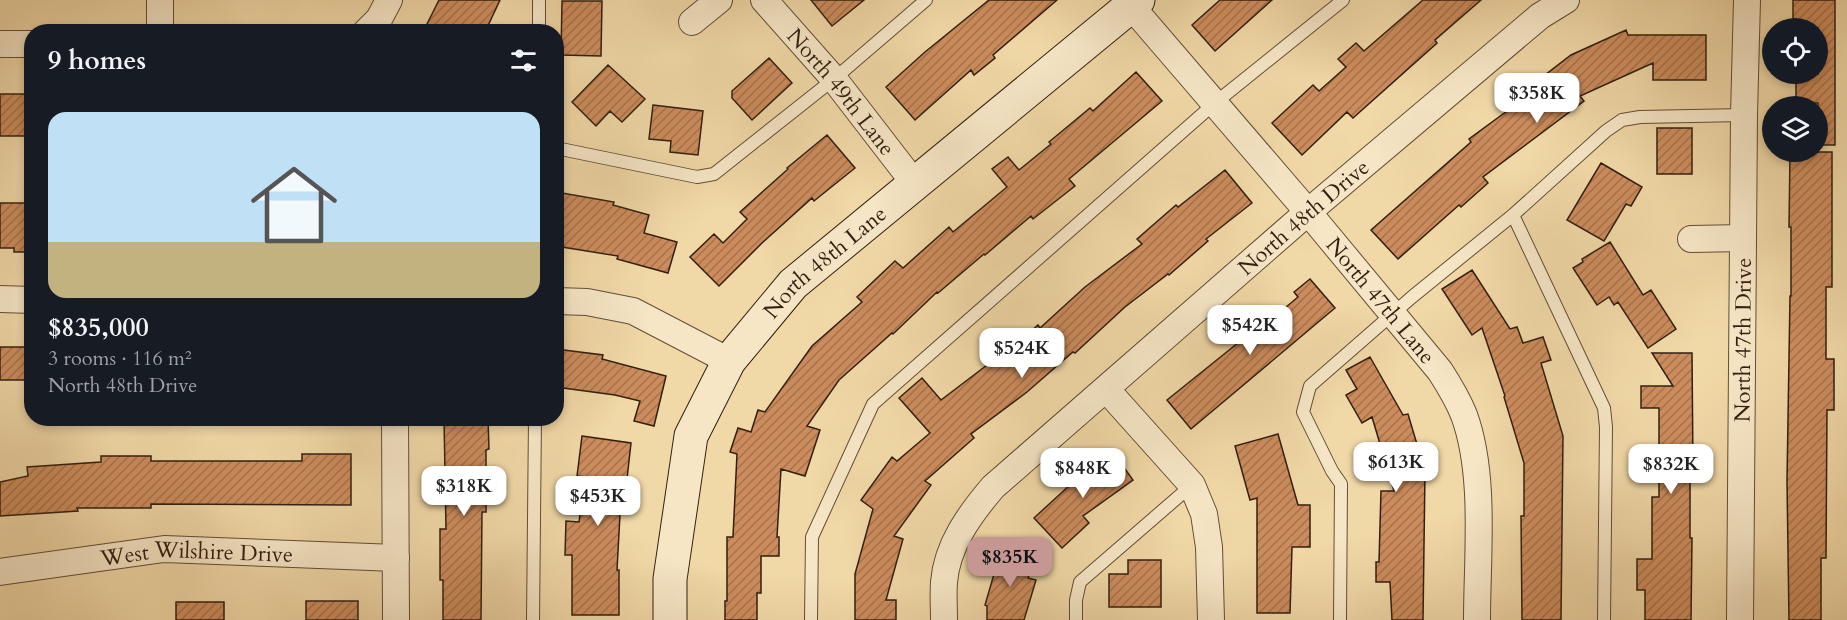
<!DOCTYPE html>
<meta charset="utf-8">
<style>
:root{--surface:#171b24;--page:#20242c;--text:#f1f3f6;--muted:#9ea1a6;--accent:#c59692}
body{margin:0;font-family:Cardo,serif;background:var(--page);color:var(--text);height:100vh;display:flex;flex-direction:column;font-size:22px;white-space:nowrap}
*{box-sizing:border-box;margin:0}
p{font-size:20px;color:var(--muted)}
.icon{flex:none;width:33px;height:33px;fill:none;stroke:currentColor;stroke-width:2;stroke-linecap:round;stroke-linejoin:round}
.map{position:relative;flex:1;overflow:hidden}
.sheet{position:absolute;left:24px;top:24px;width:540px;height:402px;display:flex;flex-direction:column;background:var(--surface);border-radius:24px;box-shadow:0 3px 9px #0003}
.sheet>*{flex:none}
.controls{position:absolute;left:1762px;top:18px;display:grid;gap:12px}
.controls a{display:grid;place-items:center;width:66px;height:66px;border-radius:50%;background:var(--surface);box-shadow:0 3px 9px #0003;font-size:30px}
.price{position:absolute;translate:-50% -51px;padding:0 14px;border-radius:12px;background:#fff;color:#222;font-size:20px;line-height:39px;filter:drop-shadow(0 2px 3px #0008)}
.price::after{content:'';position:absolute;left:50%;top:36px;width:18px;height:14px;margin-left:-9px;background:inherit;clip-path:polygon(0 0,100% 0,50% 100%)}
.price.current{background:var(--accent);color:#111}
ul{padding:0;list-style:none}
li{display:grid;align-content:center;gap:12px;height:318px;padding:0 24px}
li span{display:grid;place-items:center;height:186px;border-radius:18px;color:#555}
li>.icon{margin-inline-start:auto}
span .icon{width:108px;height:108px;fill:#fffc;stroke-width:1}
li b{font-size:26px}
h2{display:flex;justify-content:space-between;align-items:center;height:72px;padding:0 24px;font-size:26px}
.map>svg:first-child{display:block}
.building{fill:url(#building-hatch);stroke:#321f10;stroke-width:1.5}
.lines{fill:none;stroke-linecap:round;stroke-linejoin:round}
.lane-casing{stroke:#624d36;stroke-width:14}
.street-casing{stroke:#624d36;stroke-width:28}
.secondary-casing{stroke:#321f10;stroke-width:35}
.lane{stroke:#f6e6c6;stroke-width:12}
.street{stroke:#f6e6c6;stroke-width:26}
.secondary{stroke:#f6e6c6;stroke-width:33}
.labels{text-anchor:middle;stroke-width:6;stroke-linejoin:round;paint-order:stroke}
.street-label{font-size:22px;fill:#321f10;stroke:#f6e6c6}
</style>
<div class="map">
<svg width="1847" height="620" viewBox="0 0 1847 620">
<defs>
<pattern id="building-hatch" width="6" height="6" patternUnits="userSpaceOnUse" patternTransform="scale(1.5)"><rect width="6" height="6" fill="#cc8c5d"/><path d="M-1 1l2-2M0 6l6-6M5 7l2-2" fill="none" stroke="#a6724b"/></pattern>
</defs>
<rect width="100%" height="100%" fill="#f1d8a7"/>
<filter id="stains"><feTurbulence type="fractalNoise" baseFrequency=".00333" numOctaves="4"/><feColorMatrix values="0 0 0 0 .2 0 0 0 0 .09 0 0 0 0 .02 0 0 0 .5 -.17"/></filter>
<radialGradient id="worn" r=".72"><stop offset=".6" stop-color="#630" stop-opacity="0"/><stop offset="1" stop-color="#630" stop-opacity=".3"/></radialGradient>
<!-- building -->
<path class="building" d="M439 0H500L485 32H423Z
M811 0H864L832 26Z
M989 0H1057L993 55 995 58 974 75 971 70 915 120 886 87 925 52Z
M1220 0H1272L1215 51 1192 25Z
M1423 0H1481L1435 40 1437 43 1353 118 1347 112 1302 155 1272 123 1313 85 1319 91 1346 67 1338 59 1356 43 1364 51Z
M1793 0H1835V145H1818V103H1796V74H1818V28H1793Z
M562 1H602L601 56 561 55Z
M1626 30 1628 35H1706V80H1653V63L1580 96 1584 101 1483 177 1488 183 1461 207 1459 205 1398 259 1371 230 1471 142 1469 139 1518 103 1514 99 1571 55Z
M769 58 792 83 752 120 732 98V91Z
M608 65 645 99 622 122 610 111 596 126 572 102Z
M1136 72 1162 101 1069 179 1075 186 1033 219 1031 216 985 255 984 254 938 293 937 292 893 334 892 333 839 380 807 426 820 430 805 476 781 469 777 537H779V556H761V593H757V620H725V601H727V537H733L737 454 730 452 738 428 751 432 758 410 765 412 812 346 862 302 857 297 895 261 903 268 949 227 953 232 1007 187 992 169 1008 157 1019 170 1051 144 1049 142 1090 108 1093 111Z
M0 94H32V136H0Z
M653 105 703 111 698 155 670 152 671 141 649 139Z
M1657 128H1692V174H1657Z
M827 135 855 168 814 201 812 198 762 243 719 286 690 257 714 234 723 243 747 219 740 212 788 169 787 168Z
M1790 152H1832V287H1826V359H1834V410H1827L1826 558H1821V620H1789L1787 481 1790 296H1791V227H1789Z
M1601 163 1642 187 1631 206 1626 204 1604 241 1567 220Z
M1225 170 1252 203 1206 239 1208 241 1169 275 1168 274 1125 307 1075 353 1073 352 1027 392 971 434 974 438 925 481 931 485 894 536 903 539 886 600H896V620H855V574L873 509 861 500 892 457 897 461 930 433 899 398 922 378 941 400 991 362 993 365 1038 325 1040 328 1085 287 1142 244 1137 239 1176 205 1178 207Z
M562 193 614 202 613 205 649 215 644 233 677 242 668 273 617 259 618 256 556 246V228Z
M0 203H32V252H14V248H0Z
M1610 242 1643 295 1651 290 1676 329 1648 348 1618 302 1614 305 1609 297 1597 305 1573 268 1583 262 1582 259Z
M1472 270 1510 329 1517 327 1523 343 1543 337 1551 360 1541 363 1563 436 1561 620H1522L1521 516H1524V463L1504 397 1505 396 1482 328 1472 335 1442 289Z
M1310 279 1335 308 1191 429 1167 400 1264 322 1266 324 1298 297 1294 292Z
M0 347H32V380H0Z
M556 349 603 355 602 359 666 376 654 426 634 421 640 401 615 395 556 387Z
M1652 353H1692L1693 468H1690V538H1692L1691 620H1645V590H1637V559H1652V497H1659V408H1641V386H1673Z
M1370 357 1403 415 1408 414 1425 471 1423 620H1392L1390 582H1376V562H1379L1381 491H1394L1372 417 1362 423 1346 395 1357 389 1346 370Z
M444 418H488L489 449 486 450V512H482L481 620H443V580H440V529H446Z
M1278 434 1298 505H1310V547H1292L1290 613H1257V498L1250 500 1235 446Z
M582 436 631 443 625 497 621 496 617 570H619V615H572V555H565L566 521 579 522 585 477 577 476Z
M1112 451 1133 480 1083 516 1089 523 1062 548 1034 518 1071 484 1069 482Z
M302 454H351V505L151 504V508H77L78 511 0 516V482L28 476 27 467 101 462V456H151V461H302Z
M1001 550 1034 560 1028 578 1036 580 1024 620H987V606L985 605Z
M1128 560H1161V607H1109V574H1128Z
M306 601H358V620H306Z
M176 602H224V620H176Z"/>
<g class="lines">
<!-- lane casing -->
<g class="lane-casing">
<path id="lane" d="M539 0V32
M556 148 697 177 714 174 834 79 926 0
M1513 215 1604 408 1606 427 1604 620
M533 620 535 418
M811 620 812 537 873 404 1215 103 1343 0
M1076 620V600L1080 582 1192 485
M1340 620 1341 484 1332 471 1303 412 1310 386 1412 297 1513 215 1606 131 1622 120 1640 117 1744 115"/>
</g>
<!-- street casing -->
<g class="street-casing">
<g id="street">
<path d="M160 0V32"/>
<path id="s1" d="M764 0 834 79 915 184"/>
<path id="s2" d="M1131 6 1308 212 1440 371C1449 385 1458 400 1464 415 1486 475 1477 556 1477 620"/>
<path d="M692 22 719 0"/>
<path d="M366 32 379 19 389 0"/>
<path d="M0 44H32"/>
<path d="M1691 239 1743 238"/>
<path d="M0 299 32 300"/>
<path d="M556 301 587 302 633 311 729 361"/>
<path d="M1106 389 1192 485 1204 514 1209 547 1211 620"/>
<path d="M395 418 396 620"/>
<path id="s3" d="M0 572 164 549 396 558"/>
<path id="s4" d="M944 620C944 607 943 595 944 582 947 545 970 514 993 487L1308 212 1540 16 1566 0"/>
<path id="s5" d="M1740 620 1744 115 1747 0"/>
</g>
</g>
<!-- secondary casing -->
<g class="secondary-casing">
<g id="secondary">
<path id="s6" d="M670 620V579L691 436 729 361 793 284 1138 0"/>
</g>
</g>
<!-- lane -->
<use href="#lane" class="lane"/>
<!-- street -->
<use href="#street" class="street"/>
<!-- secondary -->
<use href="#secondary" class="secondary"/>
</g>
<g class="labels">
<!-- street labels -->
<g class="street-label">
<text dy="8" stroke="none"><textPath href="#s1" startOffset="120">North 49th Lane</textPath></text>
<text dy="8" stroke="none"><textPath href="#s4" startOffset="558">North 48th Drive</textPath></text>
<text dy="8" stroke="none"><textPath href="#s6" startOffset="408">North 48th Lane</textPath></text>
<text dy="8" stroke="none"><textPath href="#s2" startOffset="386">North 47th Lane</textPath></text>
<text dy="8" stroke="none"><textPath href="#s5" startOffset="280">North 47th Drive</textPath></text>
<text dy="8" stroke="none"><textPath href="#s3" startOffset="198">West Wilshire Drive</textPath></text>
</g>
</g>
<rect width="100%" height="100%" filter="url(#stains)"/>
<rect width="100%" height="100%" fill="url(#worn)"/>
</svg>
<div class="controls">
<a><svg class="icon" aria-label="locate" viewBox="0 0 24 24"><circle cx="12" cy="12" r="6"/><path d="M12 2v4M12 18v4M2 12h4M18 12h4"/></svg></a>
<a><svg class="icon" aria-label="layers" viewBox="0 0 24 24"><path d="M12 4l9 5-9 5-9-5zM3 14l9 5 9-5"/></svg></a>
</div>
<b class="price" style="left:1537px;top:124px">$358K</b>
<b class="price" style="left:1250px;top:356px">$542K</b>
<b class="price" style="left:1022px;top:379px">$524K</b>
<b class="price" style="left:1396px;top:493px">$613K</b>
<b class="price" style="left:1671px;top:495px">$832K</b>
<b class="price" style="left:1083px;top:499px">$848K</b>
<b class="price" style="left:464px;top:517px">$318K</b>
<b class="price" style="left:598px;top:527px">$453K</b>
<b class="price current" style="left:1010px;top:588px">$835K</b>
<section class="sheet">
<h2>9 homes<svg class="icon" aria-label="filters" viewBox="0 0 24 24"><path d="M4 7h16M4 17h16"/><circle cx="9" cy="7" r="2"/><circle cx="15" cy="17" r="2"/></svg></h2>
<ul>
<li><span style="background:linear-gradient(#bfe0f5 70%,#c2b280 0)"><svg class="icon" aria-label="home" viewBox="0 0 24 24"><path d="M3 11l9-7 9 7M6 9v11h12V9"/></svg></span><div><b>$835,000</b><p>3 rooms · 116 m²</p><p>North 48th Drive</p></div></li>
</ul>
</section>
</div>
